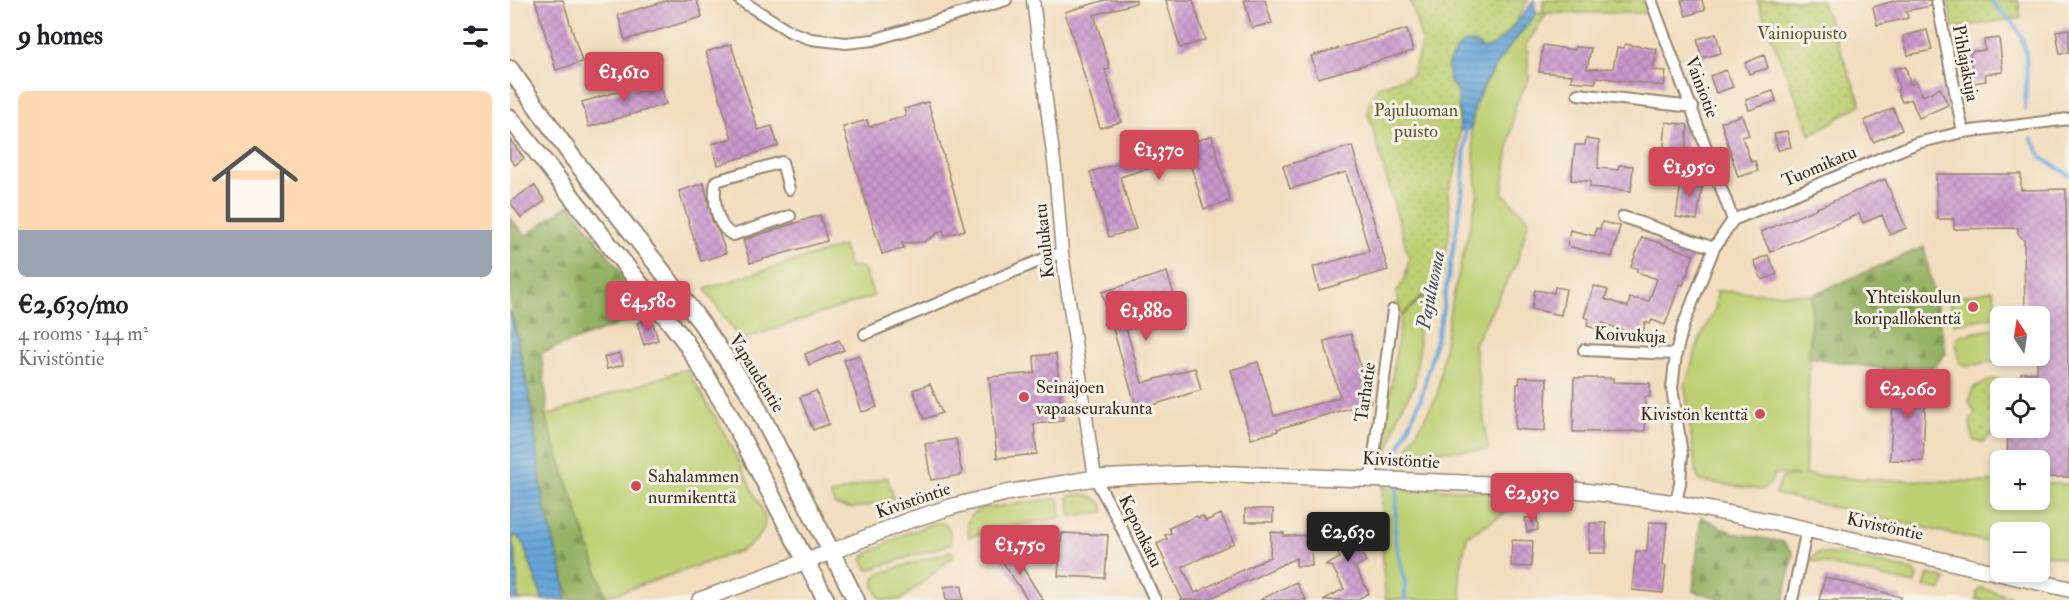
<!DOCTYPE html>
<meta charset="utf-8">
<style>
:root{--surface:#fff;--page:#f2f2f2;--text:#202124;--muted:#757577;--accent:#d1495b}
body{margin:0;font-family:"IM FELL Double Pica",serif;background:var(--page);color:var(--text);height:100vh;display:flex;flex-direction:column;font-size:22px;white-space:nowrap}
*{box-sizing:border-box;margin:0}
p{font-size:20px;color:var(--muted)}
.icon{flex:none;width:33px;height:33px;fill:none;stroke:currentColor;stroke-width:2;stroke-linecap:round;stroke-linejoin:round}
.map{position:relative;flex:1;overflow:hidden}
.drawer{display:flex;flex-direction:column;background:var(--surface);width:510px}
.drawer>*{flex:none}
.needle{width:39px;rotate:348deg}
.fabs{position:absolute;left:1480px;top:306px;display:grid;gap:12px}
.fabs a{display:grid;place-items:center;width:60px;height:60px;border-radius:9px;background:var(--surface);box-shadow:0 3px 9px #0003;font-size:30px}
.price{position:absolute;translate:-50% -51px;padding:0 14px;border-radius:6px;background:var(--accent);color:#fff;font-size:20px;line-height:39px;filter:drop-shadow(0 2px 3px #0008)}
.price::after{content:'';position:absolute;left:50%;top:36px;width:18px;height:14px;margin-left:-9px;background:inherit;clip-path:polygon(0 0,100% 0,50% 100%)}
.price.selected{background:#222;color:#fff}
ul{padding:0;list-style:none}
li{display:grid;align-content:center;gap:12px;height:318px;padding:0 18px}
li span{display:grid;place-items:center;height:186px;border-radius:9px;color:#555}
li>.icon{margin-inline-start:auto}
span .icon{width:108px;height:108px;fill:#fffc;stroke-width:1}
li b{font-size:26px}
h2{display:flex;justify-content:space-between;align-items:center;height:72px;padding:0 18px;font-size:26px}
main{display:flex;flex:1;min-height:0}
.map>svg:first-child{display:block}
.grass{fill:#bed073;stroke:#7c7d48;stroke-width:1.5}
.forest{fill:url(#forest-firs);stroke:#686e42;stroke-width:1.5}
.park{fill:url(#park-dots);stroke:#7c7d48;stroke-width:1.5}
.water{fill:url(#water-rules);stroke:#50687c;stroke-width:1.5}
.lines{fill:none;stroke-linecap:round;stroke-linejoin:round}
.stream{stroke:#66a6d9;stroke-width:4}
.building{fill:url(#building-cross-hatch)}
.minor-casing{stroke:#96846e;stroke-width:14}
.tertiary-casing{stroke:#96846e;stroke-width:15}
.secondary-casing{stroke:#96846e;stroke-width:18}
.primary-casing{stroke:#96846e;stroke-width:20}
.minor{stroke:#fff;stroke-width:10}
.tertiary{stroke:#fff;stroke-width:12}
.secondary{stroke:#fff;stroke-width:15}
.primary{stroke:#fff;stroke-width:16}
.poi-dot{fill:#d1495b;stroke:#f7f3e8;stroke-width:2}
.labels{text-anchor:middle;stroke-width:6;stroke-linejoin:round;paint-order:stroke}
.park-label{font-size:18px;fill:#5c5433;stroke:#f7f3e8}
.street-label{font-size:18px;fill:#3b2a1e;stroke:#f7f3e8}
.poi-label{font-size:18px;fill:#3b2a1e;stroke:#f7f3e8;text-anchor:end}
.water-label{font-size:20px;font-style:italic;fill:#4a555f;stroke:#f7f3e8}
</style>
<main>
<section class="drawer">
<h2>9 homes<svg class="icon" aria-label="filters" viewBox="0 0 24 24"><path d="M4 7h16M4 17h16"/><circle cx="9" cy="7" r="2"/><circle cx="15" cy="17" r="2"/></svg></h2>
<ul>
<li><span style="background:linear-gradient(#ffd9b3 75%,#9aa5b1 0)"><svg class="icon" aria-label="home" viewBox="0 0 24 24"><path d="M3 11l9-7 9 7M6 9v11h12V9"/></svg></span><div><b>€2,630/mo</b><p>4 rooms · 144 m²</p><p>Kivistöntie</p></div></li>
</ul>
</section>
<div class="map">
<svg width="1559" height="600" viewBox="0 0 1559 600">
<defs>
<pattern id="forest-firs" width="22" height="20" patternUnits="userSpaceOnUse" patternTransform="scale(1.5)"><rect width="22" height="20" fill="#96b265"/><path d="M5 1l3.5 6h-7zM16 11l3.5 6h-7z" fill="#7c9153"/></pattern>
<pattern id="park-dots" width="8" height="8" patternUnits="userSpaceOnUse" patternTransform="scale(1.5)"><rect width="8" height="8" fill="#bed073"/><path d="M2 2h.1M6 6h.1" fill="none" stroke="#a4b363" stroke-width="1.8" stroke-linecap="round"/></pattern>
<pattern id="water-rules" width="6" height="5" patternUnits="userSpaceOnUse" patternTransform="scale(1.5)"><rect width="6" height="5" fill="#66a6d9"/><path d="M0 2.5h6" fill="none" stroke="#5587af"/></pattern>
<pattern id="building-cross-hatch" width="8" height="8" patternUnits="userSpaceOnUse" patternTransform="scale(1.5)"><rect width="8" height="8" fill="#cc99cf"/><path d="M0 0l8 8M0 8l8-8" fill="none" stroke="#a77da7"/></pattern>
</defs>
<rect width="100%" height="100%" fill="#f7f3e8"/>
<filter id="ink" filterUnits="userSpaceOnUse"><feTurbulence type="fractalNoise" baseFrequency=".0167" numOctaves="2"/><feDisplacementMap in="SourceGraphic" scale="12" xChannelSelector="R" yChannelSelector="G"/><feConvolveMatrix kernelMatrix="1 2 1 2 8 2 1 2 1" color-interpolation-filters="sRGB"/></filter>
<filter id="wash" filterUnits="userSpaceOnUse"><feTurbulence type="fractalNoise" baseFrequency=".008" numOctaves="4" result="noise"/><feDisplacementMap in="SourceGraphic" scale="24" xChannelSelector="R" yChannelSelector="G"/><feGaussianBlur stdDeviation="1.35" result="paint"/><feColorMatrix in="noise" values="0 0 0 0 0 0 0 0 0 0 0 0 0 0 0 0 0 1.4 0 .05"/><feComposite in="paint" operator="in"/></filter>
<g filter="url(#wash)">
<rect width="100%" height="100%" fill="#f2ddbe"/>
<!-- grass -->
<path class="grass" d="M1037 12 1017 44 1019 79 1005 106 992 193 1019 219 1007 262 964 344 978 450 896 451 927 396 940 310 968 193 961 128 966 102 989 60 1026 14Z
M333 246 340 268 353 267 364 296 230 340 195 289Z
M1483 290 1488 316 1444 324 1439 299Z
M1207 291 1302 295 1295 475 1373 480 1491 482V500H1530V483L1559 484V560L1530 553V532H1491V545L1265 494 1272 478 1289 475 1264 474 1261 483 1251 490 1190 481 1186 473 1175 386 1189 341 1206 307Z
M914 296 921 308 908 328 909 350 904 387 889 412 879 450 872 451 891 317Z
M1491 327V356H1506V357L1457 366 1450 363 1446 342 1449 336Z
M176 369 213 430 254 514C258 533 245 542 230 551L96 597 35 416Z
M377 477 384 498C364 503 345 513 325 505L320 495Z
M872 487 1001 492 1000 510 957 536 949 576 952 600H876L873 569Z
M572 494 584 497 593 505 594 512 561 516 558 496Z
M549 498 551 518 492 528 459 537 457 523 461 515 470 509Z
M424 523H433L439 527 441 544 358 570 352 559 354 556 393 535Z
M5 535 12 541 33 600H8L6 560 2 540Z
M442 551 444 556 391 600H371C366 591 359 582 368 574Z
M1307 553 1327 554 1405 571 1407 575 1405 584 1300 560Z
M1418 574 1436 579 1430 591 1414 587Z
M1471 588 1511 600H1467V592Z"/>
<!-- forest -->
<path class="forest" d="M60 204 141 312 31 353 37 402 35 416 96 597 91 600H56L54 579 34 506 26 453 25 428 7 334 0 309V217L15 236Z
M1414 247 1436 353 1424 367 1378 370 1299 357 1302 295Z
M1191 517 1223 533 1273 542 1283 553 1274 600H1208V598L1183 591Z"/>
<!-- park -->
<path class="park" d="M900 0H1018C1008 16 995 46 974 49L963 43 940 82 948 92 950 130 949 150 945 174 938 191 940 228 932 276 891 317 886 293 895 280 899 258 857 108 868 87 902 75 912 41Z
M1033 0H1133L1137 13H1033Z
M1247 0H1311L1351 104 1301 135Z
M1438 0H1508L1511 18 1443 28Z
M1484 379 1490 380C1494 394 1491 418 1483 432 1481 436 1476 439 1473 442L1464 441C1462 428 1456 426 1465 413L1459 402 1464 387Z"/>
<!-- water -->
<path class="water" d="M1024 0 1026 14C1005 41 979 68 967 100 963 109 963 119 961 128L956 131 950 130 948 92 940 82 937 66 945 51 955 42 963 43 974 49C991 47 1013 14 1024 0Z
M0 309 19 395 34 506 54 579 56 600H33L12 541 5 535 2 540 6 560 8 600H0Z"/>
<g class="lines">
<!-- stream -->
<path class="stream" d="M1481 0C1488 9 1497 16 1504 25 1523 48 1515 82 1515 109
M1522 139 1532 158 1559 175
M887 476V453L911 398 931 320 952 195 956 127
M887 484 885 539 895 583V600"/>
</g>
<g id="blocks">
<!-- building -->
<path class="building" d="M25 0H53L72 62 46 70Z
M159 0H187L192 17 115 40 108 15Z
M595 0H626V3L584 15 600 69 595 70 611 122 590 128 555 12Z
M656 0H683L695 40 670 48Z
M734 0H755L762 23 742 28Z
M1171 0H1192L1195 10 1176 16Z
M1387 0H1420L1421 6 1396 11 1398 18 1367 25 1363 7Z
M897 29 903 51 808 78 801 56Z
M1559 29V52L1550 54 1546 31Z
M1417 30 1422 50 1398 55 1393 36Z
M1206 34 1211 53 1192 58 1187 39Z
M1489 38 1493 72 1475 74 1476 81 1464 83 1460 52 1475 50 1474 40Z
M221 44 248 130 262 126 268 146 208 165 202 144 222 138 196 52Z
M1115 44 1147 49 1143 70 1156 71 1154 86 1087 77 1085 83 1061 81 1062 75 1029 72 1033 45 1065 50V47L1081 48 1077 69 1103 68 1107 48H1114Z
M1254 55 1258 68 1239 74 1235 63Z
M1396 67 1400 85 1406 82 1413 96 1430 88 1438 105 1409 118 1401 99 1392 102 1387 90 1389 89 1384 69Z
M1216 70 1223 87 1206 93 1200 76Z
M149 80 156 104 79 127 72 102Z
M1263 91 1266 101 1239 110 1236 100Z
M418 102 455 230 435 236 433 230 414 242 392 243 394 248 372 254 333 127 357 120 359 127 396 116 394 109Z
M1383 108 1392 130 1363 142 1354 121Z
M1232 115 1239 135 1232 137 1241 162 1245 161 1248 171 1228 177 1211 122Z
M1156 122 1178 125 1175 159 1153 156Z
M1277 131 1281 147 1268 150 1264 134Z
M702 136 720 201 694 209 678 156 610 177 626 229 599 237 580 172Z
M0 139 14 158 5 165 0 159Z
M1076 139 1089 141 1088 168 1108 170 1109 165 1123 166 1121 191 1080 187V181L1061 180 1065 145H1075Z
M842 146 878 270 809 290 803 267 859 251 836 172 780 189 773 166Z
M1426 174H1511V190L1556 189 1559 477H1530V460H1497L1498 428H1530V388H1511V373H1527V356H1530V316H1515L1514 240 1508 234V228L1444 229V219H1427Z
M1172 176 1193 180 1187 220 1166 217Z
M1375 179 1396 228 1380 235 1372 215 1353 223 1349 214 1260 252 1251 232Z
M194 183 202 221 209 233 216 253 191 261 169 191Z
M24 185 35 201 11 218 0 202Z
M310 215 317 241 240 263 233 240Z
M1092 222 1110 226 1102 257 1057 246 1060 230 1085 236 1086 228 1090 229Z
M1132 237 1184 255 1173 285 1170 284 1155 325 1142 320 1140 324 1135 322 1133 334 1115 331 1093 323 1091 330 1077 326 1079 319 1074 317 1084 286 1098 290 1095 299 1118 307 1120 298 1139 301 1147 279 1127 272V268L1121 267Z
M1258 255 1267 274 1252 280 1244 261Z
M657 272 664 295 611 311 632 383 685 368 691 390 627 410 592 292Z
M1045 287 1056 289 1051 315 1022 309 1025 290 1044 293Z
M142 319 148 340 134 345 127 323Z
M841 334 861 402 767 429 768 431 741 439 721 370 748 362 764 416 830 397 814 341Z
M329 340 334 350 299 365 295 354Z
M110 353 113 365 97 369 94 357Z
M546 354 553 421 524 424 527 454 487 458 479 377 525 373 524 356Z
M349 355 367 407 352 412 334 360Z
M1010 377 1037 378 1035 431 1005 429 1007 384H1009Z
M1064 378H1103V382L1140 383V397H1135V431L1063 432Z
M1384 379 1416 380 1413 461 1380 460Z
M420 384 432 413 414 419 403 390Z
M306 391 319 424 303 430 290 397Z
M446 439 452 475 421 480 415 444Z
M735 509H763V522H735Z
M711 514 724 543 672 567 685 593 760 557 761 532 774 533V536L801 535 802 566H786V558L697 600H669L672 599 647 544 657 539 655 535 661 533 659 528 668 524 687 516 688 518 693 516 696 521Z
M1027 517 1028 530 1017 532 1015 518Z
M846 519 853 532 843 538 856 561 845 567 859 593 846 600H813L834 589 822 566H815L830 558 818 534Z
M1139 522 1157 523 1153 565 1156 566 1153 593 1122 590 1126 551 1137 552Z
M1080 523H1096V553H1079Z
M552 533 598 535 595 578 548 576Z
M1002 540 1023 541 1021 567 1001 566Z
M501 549 533 600H518L488 555Z
M1315 577 1391 597V600H1309Z
M786 582 796 600H750Z
M452 585 453 600H436L434 587Z"/>
</g>
</g>
<g filter="url(#ink)">
<use href="#blocks" fill-opacity="0" stroke="#96846e" stroke-width="1.5"/>
<g class="lines">
<!-- minor casing -->
<g class="minor-casing">
<path id="minor" d="M230 0 281 32 301 39 336 43 363 40 496 0
M1141 0 1223 220
M1427 0 1453 132
M1068 94 1183 107
M279 189 272 162 206 181C203 198 205 226 223 235L280 216
M1113 217 1204 248
M355 334 536 258 552 253
M1074 350 1166 354
M585 478 607 518 645 600
M861 478 883 310
M1166 503 1170 483 1172 454 1162 388 1166 354 1173 326 1204 248 1223 220 1407 143 1453 132 1559 119
M1282 600 1297 529"/>
</g>
<!-- tertiary casing -->
<g class="tertiary-casing">
<path id="tertiary" d="M523 0 545 169 552 253 585 478"/>
</g>
<!-- secondary casing -->
<g class="secondary-casing">
<path id="secondary" d="M190 600 321 552 397 521 444 506 496 493 585 478 699 473 1032 486 1089 493 1166 503 1282 526 1559 589"/>
</g>
<!-- primary casing -->
<g class="primary-casing">
<path id="primary" d="M0 69 63 158 149 267 192 324 241 395 346 600
M0 118 174 340 216 408 316 600"/>
</g>
<!-- minor -->
<use href="#minor" class="minor"/>
<!-- tertiary -->
<use href="#tertiary" class="tertiary"/>
<!-- secondary -->
<use href="#secondary" class="secondary"/>
<!-- primary -->
<use href="#primary" class="primary"/>
</g>
</g>
<!-- markers -->
<g class="poi-dot">
<circle cx="1463" cy="307" r="6"/>
<circle cx="514" cy="397" r="6"/>
<circle cx="1250" cy="414" r="6"/>
<circle cx="126" cy="486" r="6"/>
</g>
<g class="labels">
<!-- park labels -->
<g class="park-label">
<text x="1292" y="39">Vainiopuisto</text>
<text x="906" y="116">Pajuluoman<tspan x="906" dy="21">puisto</tspan></text>
</g>
<!-- street labels -->
<g class="street-label">
<text transform="translate(1456 63) rotate(79)" y="6">Pihlajakuja</text>
<text transform="translate(1192 87) rotate(69)" y="6">Vainiotie</text>
<text transform="translate(1309 166) rotate(-23)" y="6">Tuomikatu</text>
<text transform="translate(534 241) rotate(-96)" y="6">Koulukatu</text>
<text transform="translate(1120 335) rotate(3)" y="6">Koivukuja</text>
<text transform="translate(247 373) rotate(58)" y="6">Vapaudentie</text>
<text transform="translate(855 392) rotate(-82)" y="6">Tarhatie</text>
<text transform="translate(891 460) rotate(3)" y="6">Kivistöntie</text>
<text transform="translate(403 500) rotate(-19)" y="6">Kivistöntie</text>
<text transform="translate(1375 526) rotate(12)" y="6">Kivistöntie</text>
<text transform="translate(631 531) rotate(64)" y="6">Keponkatu</text>
</g>
<!-- poi labels -->
<g class="poi-label">
<text x="1451" y="303">Yhteiskoulun<tspan x="1451" dy="21">koripallokenttä</tspan></text>
<text x="526" y="393" text-anchor="start">Seinäjoen<tspan x="526" dy="21">vapaaseurakunta</tspan></text>
<text x="1238" y="420">Kivistön kenttä</text>
<text x="138" y="482" text-anchor="start">Sahalammen<tspan x="138" dy="21">nurmikenttä</tspan></text>
</g>
<!-- water labels -->
<g class="water-label">
<text transform="translate(920 290) rotate(-79)" y="7">Pajuluoma</text>
</g>
</g>
</svg>
<div class="fabs">
<a><svg class="needle" viewBox="-14 -14 28 28"><path d="M0-13l5 13h-10z" fill="#e53935"/><path d="M0 13l5-13h-10z" fill="#757577"/></svg></a>
<a><svg class="icon" aria-label="locate" viewBox="0 0 24 24"><circle cx="12" cy="12" r="6"/><path d="M12 2v4M12 18v4M2 12h4M18 12h4"/></svg></a>
<a>+</a>
<a>−</a>
</div>
<b class="price" style="left:114px;top:103px">€1,610</b>
<b class="price" style="left:649px;top:181px">€1,370</b>
<b class="price" style="left:1179px;top:198px">€1,950</b>
<b class="price" style="left:138px;top:332px">€4,580</b>
<b class="price" style="left:636px;top:342px">€1,880</b>
<b class="price" style="left:1398px;top:420px">€2,060</b>
<b class="price" style="left:1022px;top:524px">€2,930</b>
<b class="price selected" style="left:838px;top:563px">€2,630</b>
<b class="price" style="left:510px;top:576px">€1,750</b>
</div>
</main>
